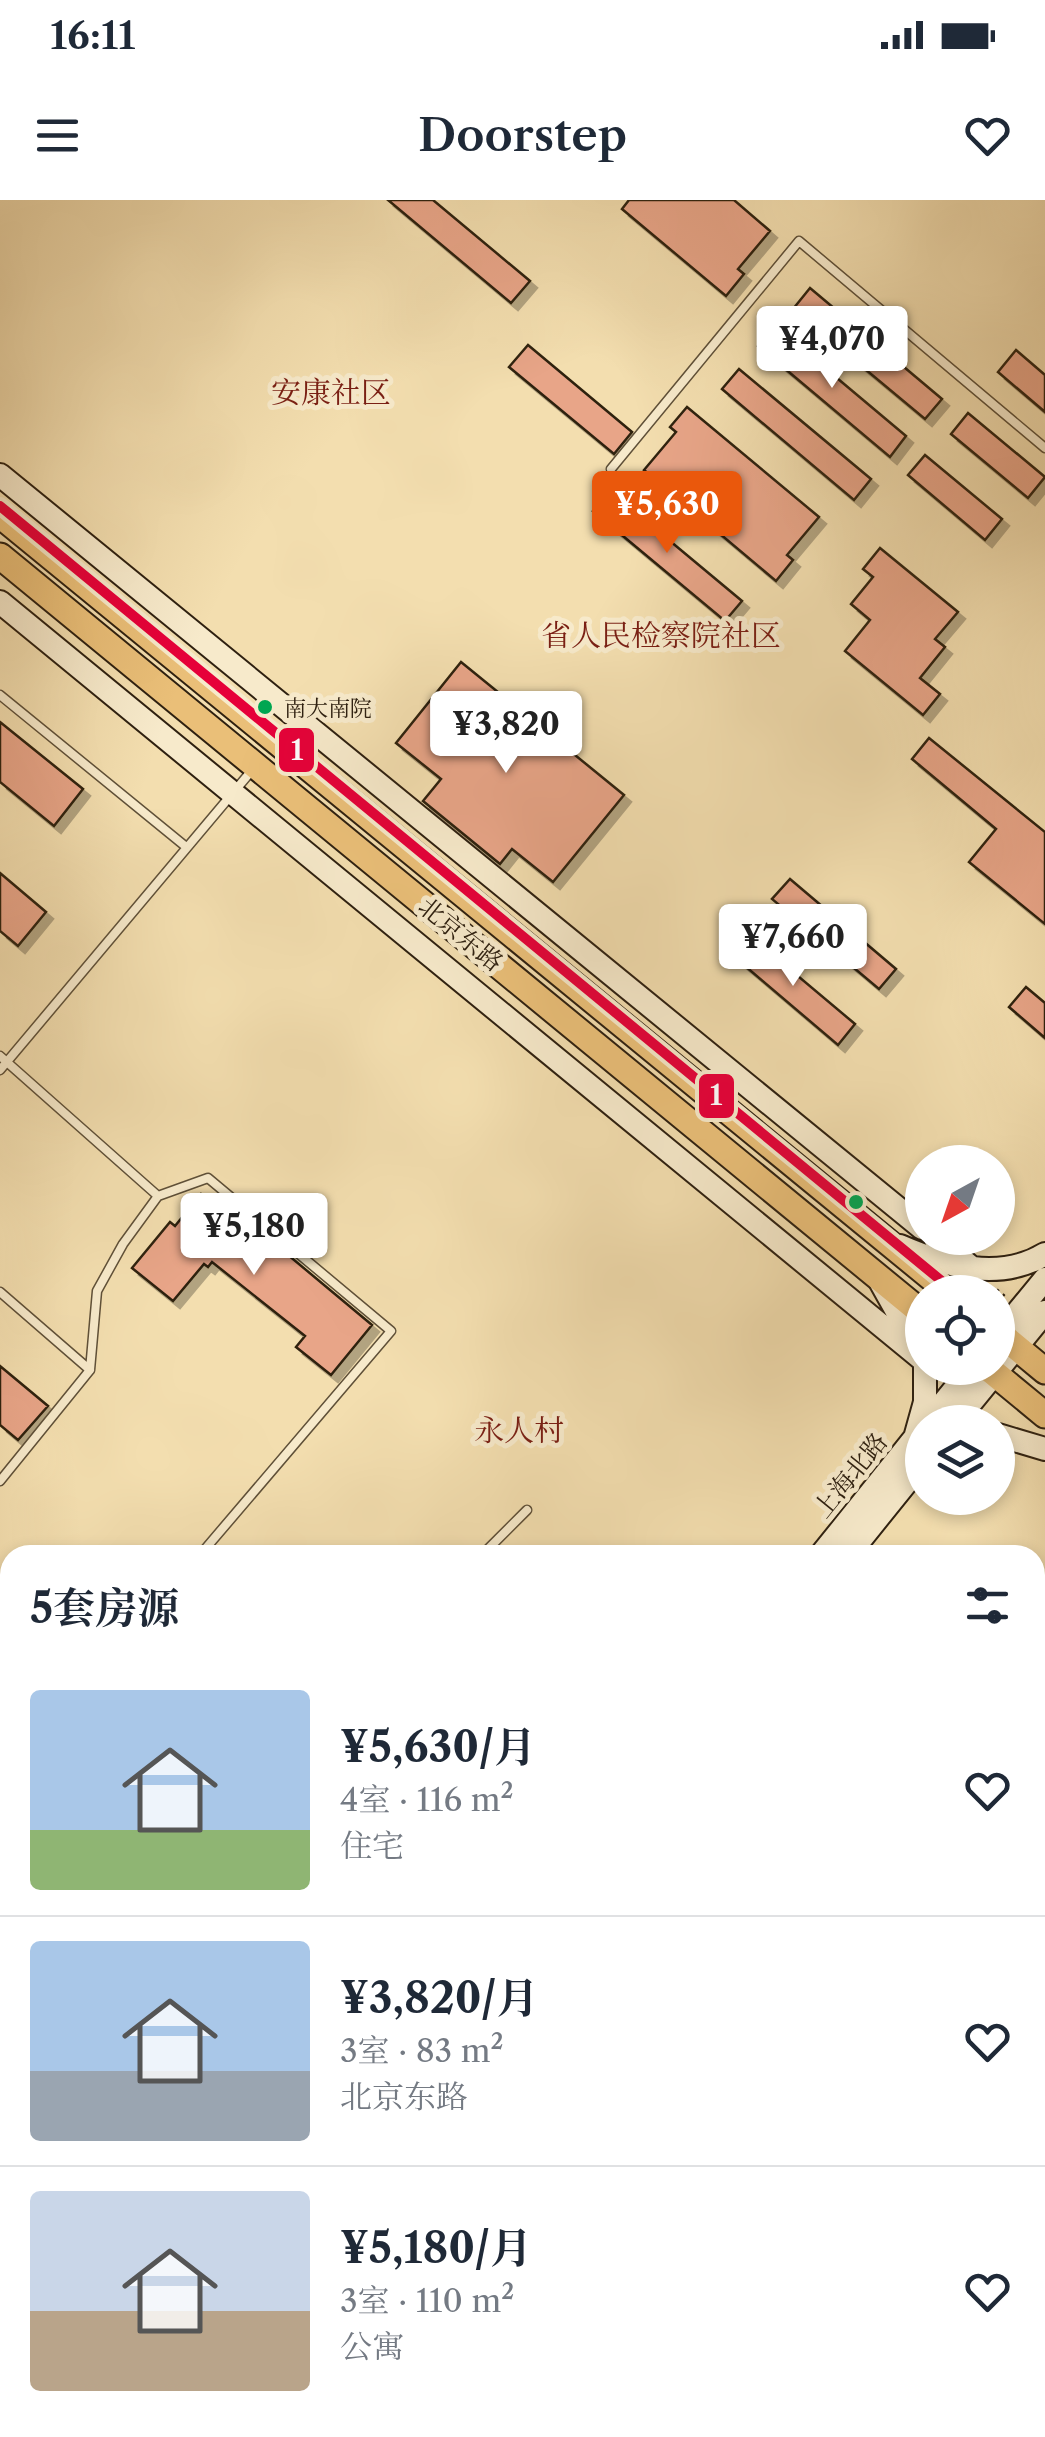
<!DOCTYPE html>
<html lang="zh">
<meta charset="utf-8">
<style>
:root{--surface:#fff;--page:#f6f6f7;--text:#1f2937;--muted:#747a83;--line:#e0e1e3;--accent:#ea580c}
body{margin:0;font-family:"Libre Caslon Text","Noto Serif SC",serif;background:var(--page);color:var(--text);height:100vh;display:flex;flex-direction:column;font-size:38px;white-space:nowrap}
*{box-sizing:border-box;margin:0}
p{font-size:32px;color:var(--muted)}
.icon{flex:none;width:55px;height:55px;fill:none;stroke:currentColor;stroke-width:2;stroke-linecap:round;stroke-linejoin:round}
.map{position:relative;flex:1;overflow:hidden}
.sheet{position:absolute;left:0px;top:1345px;width:1045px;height:892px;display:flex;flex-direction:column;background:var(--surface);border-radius:30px 30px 0 0;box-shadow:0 5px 15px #0003}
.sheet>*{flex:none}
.needle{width:65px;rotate:220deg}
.tools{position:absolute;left:905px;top:945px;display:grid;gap:20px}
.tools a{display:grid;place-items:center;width:110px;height:110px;border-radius:50%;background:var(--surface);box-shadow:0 5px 15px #0003;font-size:50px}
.price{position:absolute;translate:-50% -85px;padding:0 22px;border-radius:10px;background:#fff;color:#222;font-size:32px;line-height:65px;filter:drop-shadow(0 2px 5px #0008)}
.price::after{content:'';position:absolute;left:50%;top:60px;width:30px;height:22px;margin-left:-15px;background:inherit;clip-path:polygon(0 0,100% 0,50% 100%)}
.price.current{background:var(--accent);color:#fff}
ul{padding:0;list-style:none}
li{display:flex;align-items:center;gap:30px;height:250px;padding:0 30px}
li+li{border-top:2px solid var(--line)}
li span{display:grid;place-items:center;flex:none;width:280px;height:200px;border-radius:10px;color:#555}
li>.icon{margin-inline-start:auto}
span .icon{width:120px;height:120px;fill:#fffc;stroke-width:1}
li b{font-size:42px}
h2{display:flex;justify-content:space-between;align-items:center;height:120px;padding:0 30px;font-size:42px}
.status{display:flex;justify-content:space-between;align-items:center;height:70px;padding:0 50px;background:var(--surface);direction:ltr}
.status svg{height:28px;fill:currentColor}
header{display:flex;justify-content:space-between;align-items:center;height:130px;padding:0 30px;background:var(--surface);font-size:45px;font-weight:600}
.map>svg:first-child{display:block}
.green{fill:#bec088;stroke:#76704c;stroke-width:2.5}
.building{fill:#e8a588;stroke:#2e2010;stroke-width:2.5;filter:url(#shadow)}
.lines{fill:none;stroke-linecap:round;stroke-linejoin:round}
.service-casing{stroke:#5f5038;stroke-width:11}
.secondary-casing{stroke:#2e2010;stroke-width:26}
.primary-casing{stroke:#2e2010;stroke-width:29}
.path{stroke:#2e2010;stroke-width:2.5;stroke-dasharray:2.5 5;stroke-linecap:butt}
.service{stroke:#f7eacb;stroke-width:8}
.secondary{stroke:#f7eacb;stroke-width:22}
.primary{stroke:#eabf78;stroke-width:25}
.metro-1-casing{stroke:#f7eacb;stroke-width:18}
.metro-1{stroke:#e60039;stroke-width:10}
.bus-dot{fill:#00a651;stroke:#f7eacb;stroke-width:4}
.labels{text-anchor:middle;stroke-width:10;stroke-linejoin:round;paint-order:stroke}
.bus-label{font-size:22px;fill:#2e2010;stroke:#f7eacb;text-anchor:start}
.street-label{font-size:25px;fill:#2e2010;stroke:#f7eacb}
.quarter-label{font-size:30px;fill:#7a1f14;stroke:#f7eacb}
.line-badge{stroke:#f7eacb;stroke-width:4}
.badge-label{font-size:28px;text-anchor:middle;font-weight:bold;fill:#fff}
</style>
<div class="status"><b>16:11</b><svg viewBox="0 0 49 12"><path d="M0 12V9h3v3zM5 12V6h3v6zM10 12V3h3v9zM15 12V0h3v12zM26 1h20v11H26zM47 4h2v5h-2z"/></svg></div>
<header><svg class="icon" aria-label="menu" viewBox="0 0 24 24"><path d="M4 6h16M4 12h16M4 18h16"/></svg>Doorstep<svg class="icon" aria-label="heart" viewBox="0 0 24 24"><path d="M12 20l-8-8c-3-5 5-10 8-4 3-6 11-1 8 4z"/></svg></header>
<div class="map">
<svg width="1045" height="2237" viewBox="0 0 1045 2237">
<defs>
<filter id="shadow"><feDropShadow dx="7" dy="7" stdDeviation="0" flood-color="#0004"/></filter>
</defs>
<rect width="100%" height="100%" fill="#f3deaf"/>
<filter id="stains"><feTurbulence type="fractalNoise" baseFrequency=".002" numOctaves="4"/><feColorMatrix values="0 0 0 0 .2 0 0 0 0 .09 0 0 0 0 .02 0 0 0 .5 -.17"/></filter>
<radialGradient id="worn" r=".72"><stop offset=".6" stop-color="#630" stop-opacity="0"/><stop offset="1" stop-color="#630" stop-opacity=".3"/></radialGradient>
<!-- green -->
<path class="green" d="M1035 1679 1045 1687V1752L1035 1764Z"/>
<!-- building -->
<path class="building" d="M388 0H433L530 81 511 103Z
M629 0H734L770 31 738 69 744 74 726 96 622 9Z
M810 88 942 199 925 219 793 109Z
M775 126 906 236 890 257 758 146Z
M528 145 632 232 614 254 509 167Z
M1016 150 1045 175V212L998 172Z
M739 169 871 279 854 300 722 189Z
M687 207 819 317 787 355 793 360 776 381 644 270 676 232 670 227Z
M968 213 1045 277 1028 298 951 234Z
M925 255 1002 319 985 340 908 275Z
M610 291 742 401 725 421 593 311Z
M880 348 958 412 935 439 945 447 920 478 940 494 923 515 845 451 870 420 851 404 873 377 863 369Z
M461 462 624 595 553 682 512 649 500 664 423 601 441 579 396 543Z
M0 522 83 589 54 626 0 582Z
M929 538 1045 632V724L969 662 996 629 912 559Z
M0 673 46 712 18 746 0 731Z
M790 679 896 769 879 789 772 699Z
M748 734 855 824 838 845 731 754Z
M1026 787 1045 803V838L1009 807Z
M201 994 234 1020 239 1014 372 1125 331 1175 296 1147 305 1136 212 1062 208 1067 204 1064 173 1101 132 1068 170 1022 175 1026Z
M0 1166 48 1206 18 1240 0 1225Z"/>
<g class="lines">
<!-- service casing -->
<g class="service-casing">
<path id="service" d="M611 269 799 41 1045 248
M0 495 185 646
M0 856 158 996 123 1044 97 1091 90 1170
M0 870 253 569
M158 996 208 978 391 1131 200 1355
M0 1092 90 1170 0 1281
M482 1355 527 1310
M0 1527 10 1535
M1035 1535 1045 1522
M0 1995 10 1982
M290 2228 301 2237
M808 2228 820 2237
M765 2237 773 2228"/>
</g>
<!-- secondary casing -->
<g class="secondary-casing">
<path id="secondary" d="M0 275 922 1028
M0 402 922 1159
M935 1038 971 1067
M900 1046C946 1066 999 1082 1045 1054
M881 1083 919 1151
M998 1136 1045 1079
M928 1222 972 1168
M955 1222 1045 1112
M998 1235 1045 1249
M915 1238 925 1202V1168
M821 1355 922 1229
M848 1355 922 1263
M115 2237 123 2228
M143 2237 151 2228"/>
</g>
<!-- primary casing -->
<g class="primary-casing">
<path id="primary" d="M0 315 949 1092
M0 356 922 1113
M998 1132 1045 1171
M988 1168 1045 1215"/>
</g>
<!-- path -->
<path class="path" d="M992 1092 995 1088 1006 1097"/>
<!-- service -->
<use href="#service" class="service"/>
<!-- secondary -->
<use href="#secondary" class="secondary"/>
<!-- primary -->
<use href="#primary" class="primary"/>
<!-- metro-1 casing -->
<g class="metro-1-casing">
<path id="metro-1" d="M0 306 955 1092"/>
</g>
<!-- metro-1 -->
<use href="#metro-1" class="metro-1"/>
</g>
<!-- markers -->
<g class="bus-dot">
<circle cx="265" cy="507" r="9"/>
<circle cx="856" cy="1002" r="9"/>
</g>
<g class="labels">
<!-- bus labels -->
<g class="bus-label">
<text x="284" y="516">南大南院</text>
</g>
<!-- street labels -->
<g class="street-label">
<text transform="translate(461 734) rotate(39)" y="9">北京东路</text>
<text transform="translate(850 1275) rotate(-51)" y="9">上海北路</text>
</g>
<!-- quarter labels -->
<g class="quarter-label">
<text x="331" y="203">安康社区</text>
<text x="661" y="446">省人民检察院社区</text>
<text x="519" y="1241">永人村</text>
</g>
</g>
<g class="line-badge">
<rect x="277" y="526" width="39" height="48" rx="10" fill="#e60039"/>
<rect x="697" y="872" width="39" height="48" rx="10" fill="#e60039"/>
</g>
<g class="badge-label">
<text x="297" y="560">1</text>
<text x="716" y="905">1</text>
</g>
<rect width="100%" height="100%" filter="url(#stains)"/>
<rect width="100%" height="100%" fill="url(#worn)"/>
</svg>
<div class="tools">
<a><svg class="needle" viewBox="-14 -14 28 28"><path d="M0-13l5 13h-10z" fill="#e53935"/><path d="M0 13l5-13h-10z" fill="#747a83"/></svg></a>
<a><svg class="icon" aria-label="locate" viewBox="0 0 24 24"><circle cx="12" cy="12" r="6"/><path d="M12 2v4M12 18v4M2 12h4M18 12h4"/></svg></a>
<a><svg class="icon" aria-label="layers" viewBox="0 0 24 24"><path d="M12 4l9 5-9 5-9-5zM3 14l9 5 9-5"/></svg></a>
</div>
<b class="price" style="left:832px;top:191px">¥4,070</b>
<b class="price current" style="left:667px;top:356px">¥5,630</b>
<b class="price" style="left:506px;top:576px">¥3,820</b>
<b class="price" style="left:793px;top:789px">¥7,660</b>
<b class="price" style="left:254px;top:1078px">¥5,180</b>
<section class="sheet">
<h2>5套房源<svg class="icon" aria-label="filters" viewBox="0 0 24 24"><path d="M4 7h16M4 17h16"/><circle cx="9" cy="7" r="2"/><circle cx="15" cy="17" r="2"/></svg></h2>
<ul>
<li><span style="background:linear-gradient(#a9c7e8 70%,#8fb573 0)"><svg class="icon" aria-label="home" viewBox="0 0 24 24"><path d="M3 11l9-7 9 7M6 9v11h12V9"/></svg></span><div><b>¥5,630/月</b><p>4室 · 116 m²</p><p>住宅</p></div><svg class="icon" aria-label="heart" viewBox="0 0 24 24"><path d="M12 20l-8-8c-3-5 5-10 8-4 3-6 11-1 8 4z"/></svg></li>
<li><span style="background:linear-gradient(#a9c7e8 65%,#9aa5b1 0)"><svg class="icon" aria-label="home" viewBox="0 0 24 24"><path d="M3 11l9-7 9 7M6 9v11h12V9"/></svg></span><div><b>¥3,820/月</b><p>3室 · 83 m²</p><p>北京东路</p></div><svg class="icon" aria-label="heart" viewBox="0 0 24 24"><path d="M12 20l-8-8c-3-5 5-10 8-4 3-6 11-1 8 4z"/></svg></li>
<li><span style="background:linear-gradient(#c9d6e8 60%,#b9a48a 0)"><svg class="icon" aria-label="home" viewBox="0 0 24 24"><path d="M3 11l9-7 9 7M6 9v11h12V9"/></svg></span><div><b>¥5,180/月</b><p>3室 · 110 m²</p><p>公寓</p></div><svg class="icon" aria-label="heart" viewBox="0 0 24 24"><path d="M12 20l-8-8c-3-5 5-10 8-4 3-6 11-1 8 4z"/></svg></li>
</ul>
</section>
</div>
